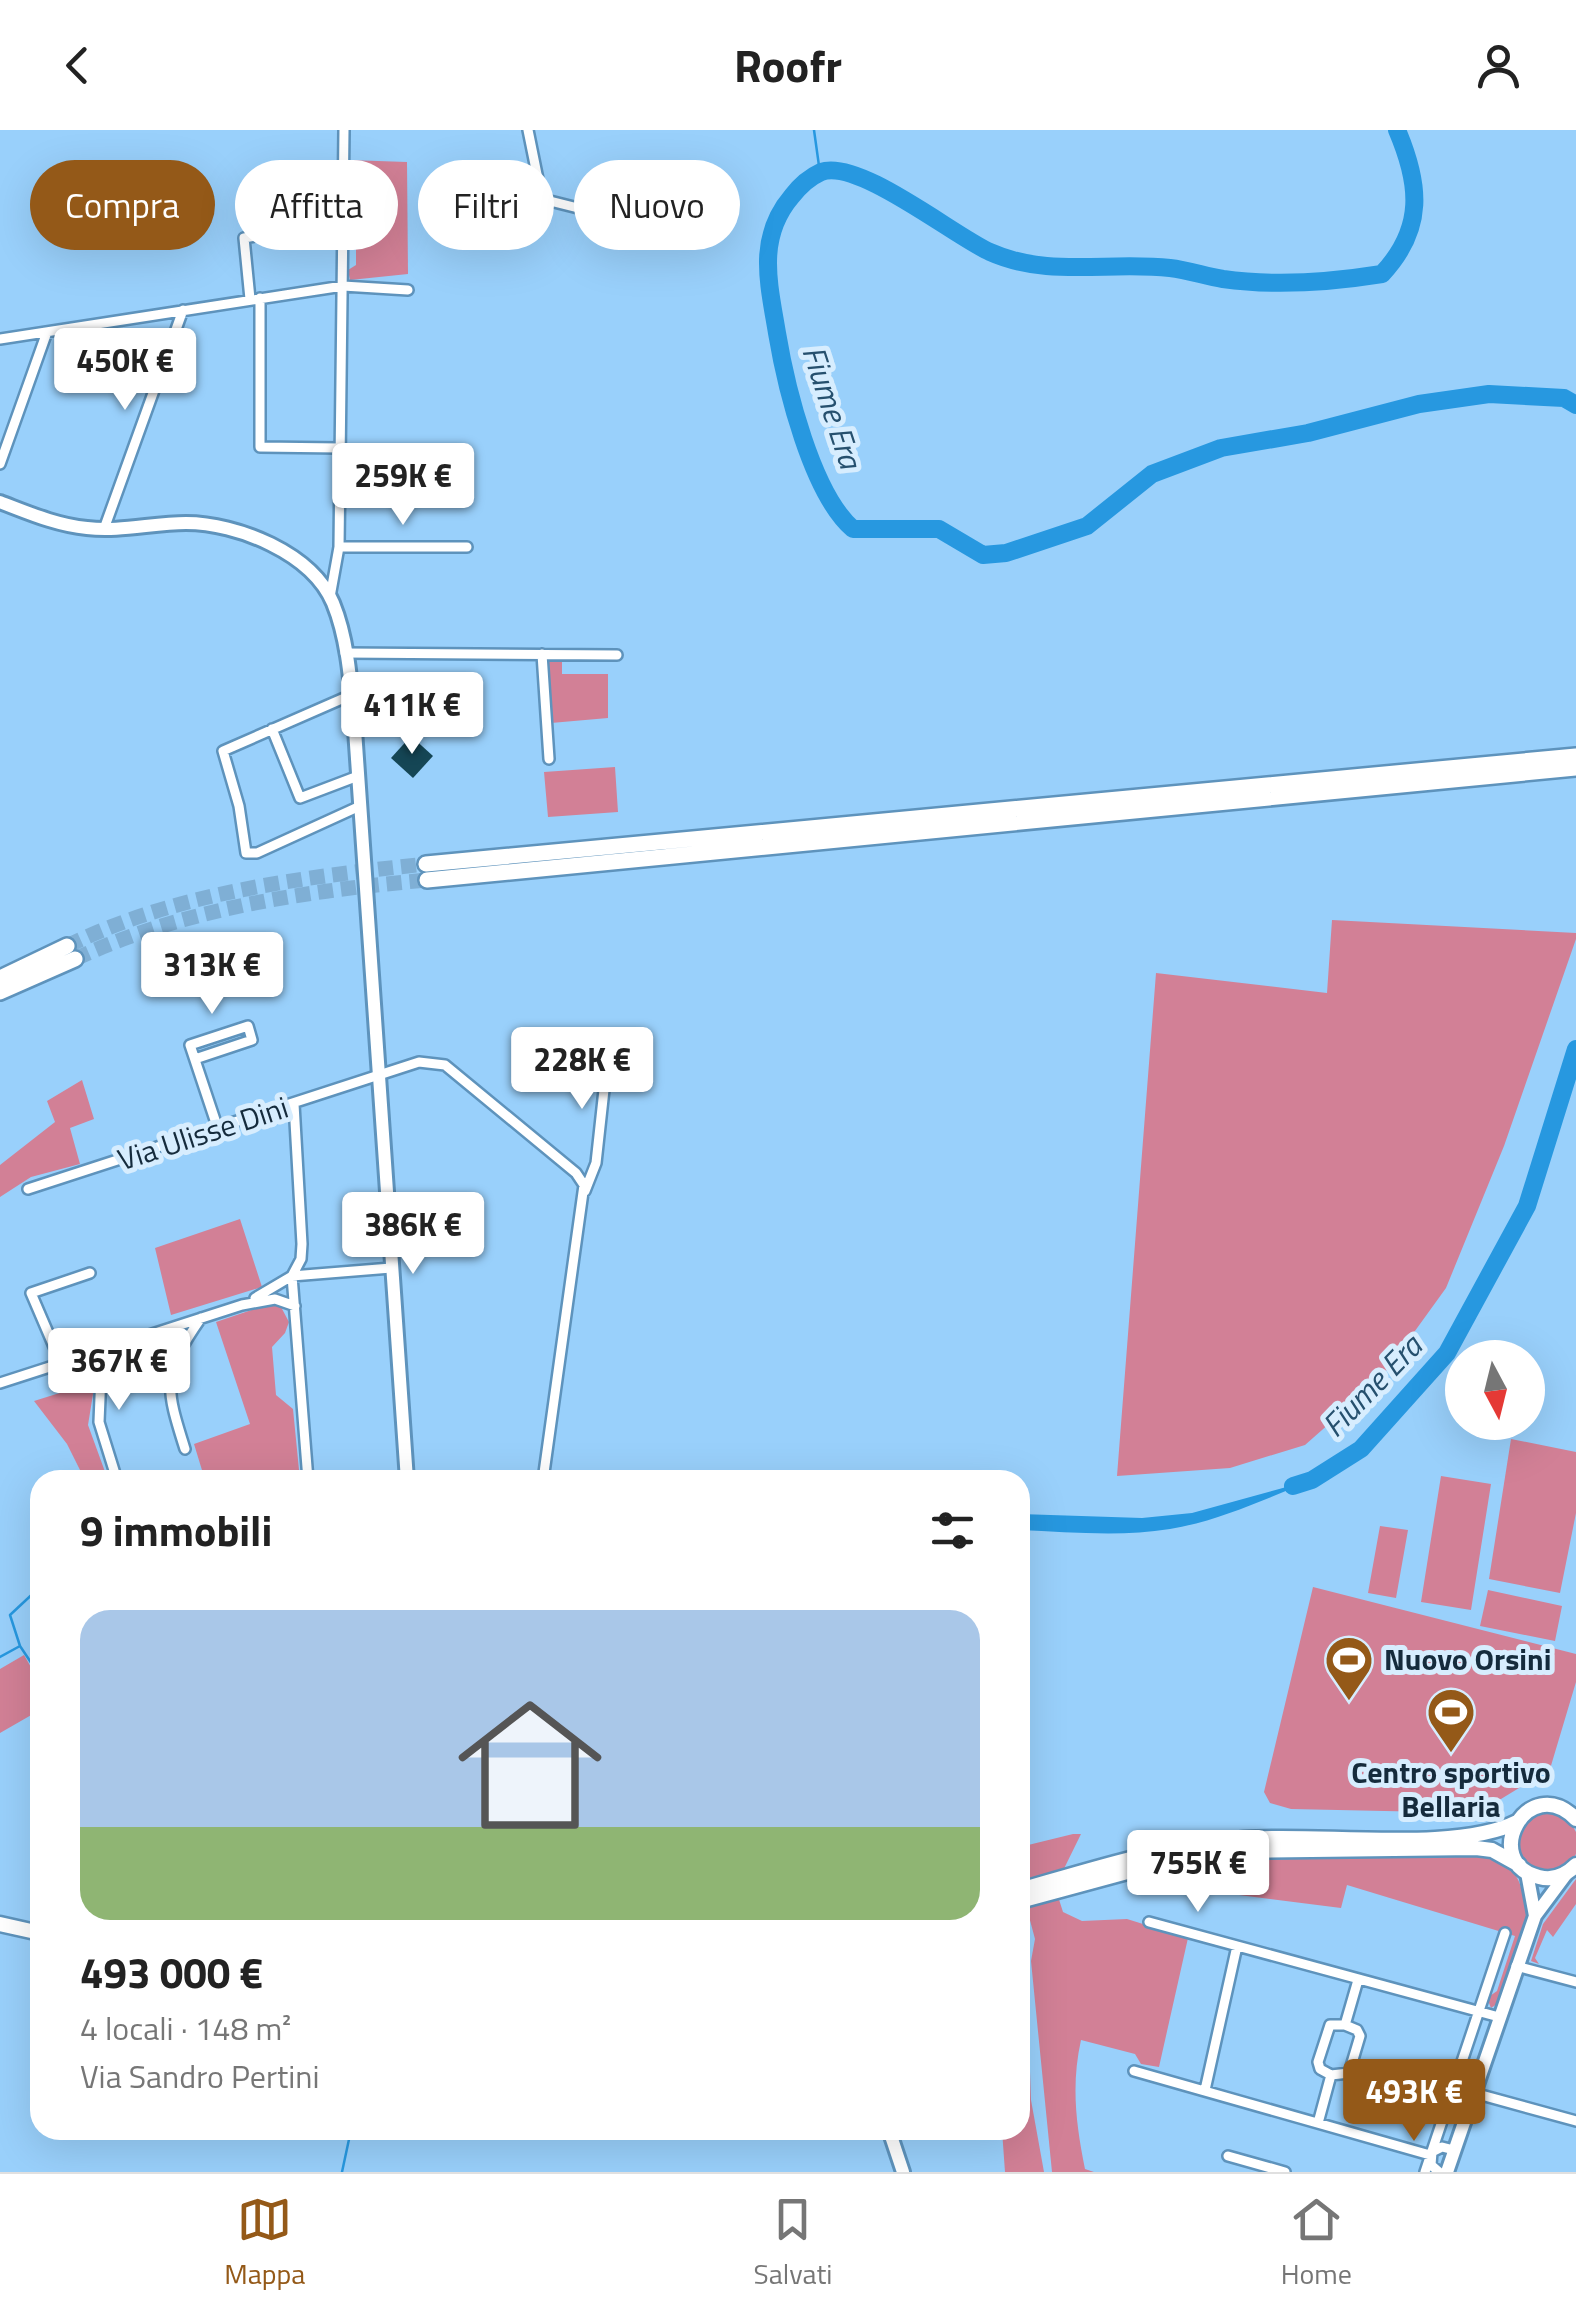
<!DOCTYPE html>
<html lang="it">
<meta charset="utf-8">
<style>
:root{--surface:#fff;--page:#f6f6f6;--text:#222;--muted:#767676;--line:#e0e0e0;--accent:#945918}
body{margin:0;font-family:"Titillium Web",sans-serif;background:var(--page);color:var(--text);height:100vh;display:flex;flex-direction:column;font-size:38px;white-space:nowrap}
*{box-sizing:border-box;margin:0}
p{font-size:32px;color:var(--muted)}
.icon{flex:none;width:55px;height:55px;fill:none;stroke:currentColor;stroke-width:2;stroke-linecap:round;stroke-linejoin:round}
.map{position:relative;flex:1;overflow:hidden}
.panel{position:absolute;left:30px;top:1340px;width:1000px;height:670px;display:flex;flex-direction:column;background:var(--surface);border-radius:30px;box-shadow:0 10px 40px #0002}
.panel>*{flex:none}
.guide{position:absolute;left:30px;top:30px;width:1000px;height:90px;display:flex;gap:20px}
.needle{width:65px;rotate:173deg}
.fabs{position:absolute;left:1445px;top:1210px;display:grid;gap:20px}
.fabs a{display:grid;place-items:center;width:100px;height:100px;border-radius:50%;background:var(--surface);box-shadow:0 10px 40px #0002;font-size:50px}
.price{position:absolute;translate:-50% -85px;padding:0 22px;border-radius:10px;background:#fff;color:#222;font-size:32px;line-height:65px;filter:drop-shadow(0 2px 5px #0008)}
.price::after{content:'';position:absolute;left:50%;top:60px;width:30px;height:22px;margin-left:-15px;background:inherit;clip-path:polygon(0 0,100% 0,50% 100%)}
.price.on{background:var(--accent);color:#fff}
ul{padding:0;list-style:none}
li{display:grid;align-content:center;gap:20px;height:530px;padding:0 50px}
li span{display:grid;place-items:center;height:310px;border-radius:30px;color:#555}
li>.icon{margin-inline-start:auto}
span .icon{width:180px;height:180px;fill:#fffc;stroke-width:1}
li b{font-size:42px}
h2{display:flex;justify-content:space-between;align-items:center;height:120px;padding:0 50px;font-size:42px}
.pill{padding:0 35px;border-radius:45px;background:var(--surface);box-shadow:0 10px 40px #0002;font-size:35px;line-height:90px}
.pill.on{background:var(--accent);color:#fff}
header{display:flex;justify-content:space-between;align-items:center;height:130px;padding:0 50px;background:var(--surface);font-size:45px;font-weight:700}
.dock{display:flex;justify-content:space-around;align-items:center;height:140px;border-top:2px solid var(--line);background:var(--surface);font-size:28px;color:var(--muted)}
.dock a{display:grid;justify-items:center;gap:5px}
.dock .on{color:var(--accent)}
.map>svg:first-child{display:block}
.green{fill:#d28096}
.water{fill:#2798e0}
.lines{fill:none;stroke-linecap:round;stroke-linejoin:round}
.stream{stroke:#2798e0;stroke-width:2.5}
.river{stroke:#2798e0;stroke-width:18}
.building{fill:#154655}
.highway-tunnel{stroke:#7fafd5;stroke-width:15;stroke-dasharray:15 8;stroke-linecap:butt}
.street-casing{stroke:#5e93bc;stroke-width:14}
.secondary-casing{stroke:#5e93bc;stroke-width:18}
.primary-casing{stroke:#5e93bc;stroke-width:19}
.highway-casing{stroke:#5e93bc;stroke-width:20}
.street{stroke:#fff;stroke-width:9}
.secondary{stroke:#fff;stroke-width:12}
.primary{stroke:#fff;stroke-width:14}
.highway{stroke:#fff;stroke-width:15}
.labels{text-anchor:middle;stroke-width:10;stroke-linejoin:round;paint-order:stroke}
.street-label{font-size:30px;fill:#152b3c;stroke:#d7edfe}
.poi-label{font-size:30px;font-weight:bold;fill:#152b3c;stroke:#d7edfe;text-anchor:start}
.water-label{font-size:32px;font-style:italic;fill:#26506e;stroke:#d7edfe}
</style>
<header><svg class="icon" aria-label="back" viewBox="0 0 24 24"><path d="M15 5l-7 7 7 7"/></svg>Roofr<svg class="icon" aria-label="person" viewBox="0 0 24 24"><circle cx="12" cy="8" r="4"/><path d="M4 21q1-7 8-7t8 7"/></svg></header>
<div class="map">
<svg width="1576" height="2042" viewBox="0 0 1576 2042">
<rect width="100%" height="100%" fill="#99d0fb"/>
<!-- green -->
<path class="green" d="M348 30 407 32 408 144 350 150 348 140 356 135V42L348 44Z
M562 529V544H608V588L551 593 549 532Z
M615 637 618 682 548 687 544 642Z
M1332 790 1576 803V809L1504 1016 1446 1158 1381 1248 1305 1315 1230 1338 1117 1346 1156 843 1327 863Z
M82 950 94 989 70 998 80 1034 31 1047 0 1067V1035L55 992 47 971Z
M240 1089 262 1157 171 1185 155 1118Z
M272 1173 281 1177 289 1192 285 1203 272 1217 276 1265 293 1279 300 1350H205L194 1314 250 1294 216 1192Z
M95 1252 88 1295 108 1350H85L67 1314 34 1271Z
M1511 1309 1576 1322V1383L1560 1463 1489 1449Z
M1441 1346 1491 1354 1471 1480 1421 1472Z
M1380 1396 1408 1400 1396 1468 1368 1463Z
M1313 1457 1576 1524V1552L1550 1639 1478 1683 1291 1679 1270 1673 1264 1662Z
M1488 1460 1562 1476 1555 1511 1480 1496Z
M24 1525 40 1553V1580L0 1603V1539Z
M1518 1713a30 30 0 1 1 60 0a30 30 0 1 1-60 0Z
M1073 1704H1081L1055 1757 1063 1782 1082 1791 1127 1789 1188 1808 1159 1937 1141 1934 1135 1924 1081 1910C1071 1955 1076 1994 1085 2039L1094 2042H1052L1031 1831 1035 1809 1020 1753V1717Z
M1476 1725C1517 1729 1522 1753 1527 1784L1497 1874 1491 1878 1487 1868 1497 1861 1515 1806 1347 1755 1341 1778 1231 1764 1244 1730Z
M1576 1749V1774L1553 1807 1547 1800 1535 1828 1539 1834 1531 1831 1543 1794Z
M1020 1845 1028 1884 1031 1970 1044 2042H1005L1002 2000H1020Z"/>
<!-- water -->
<path class="water" d="M1312 1350C1266 1369 1218 1391 1170 1399 1121 1407 1069 1402 1020 1400V1384L1142 1388 1192 1383Z"/>
<g class="lines">
<!-- stream -->
<path class="stream" d="M814 0 820 43
M20 1516 10 1485 40 1457
M0 1527 20 1516 40 1546
M342 2042 351 2000"/>
<!-- river -->
<path class="river" d="M1397 0C1420 54 1425 98 1382 144 1332 152 1273 156 1223 149 1205 146 1188 140 1170 138 1109 131 1048 148 990 122 954 106 858 28 821 42 810 47 799 57 792 66 756 108 769 154 777 203 786 257 812 364 853 399H939L983 425 1006 423 1087 396 1152 344 1221 318 1308 303 1419 274 1489 264 1564 268 1576 275
M1293 1356 1312 1350 1361 1319 1447 1223 1527 1076 1576 919"/>
</g>
<!-- building -->
<path class="building" d="M411 606 433 626 413 648 391 628Z"/>
<g class="lines">
<!-- highway-tunnel -->
<path class="highway-tunnel" d="M67 816C177 762 305 747 426 734
M75 829C185 778 307 761 427 750"/>
<!-- street casing -->
<g class="street-casing">
<path id="street" d="M528 0 542 69 586 80
M260 168V317L340 318
M250 169 244 108 267 104
M0 209 343 156 408 160
M0 334 47 202
M104 399 183 180
M339 417H467
M330 467 339 417 344 0
M345 523 617 525
M542 524 549 629
M351 565 223 621 239 676 246 723H257L360 676
M272 599 300 668 358 646
M195 929 252 910 248 896 190 915 218 999
M294 974 302 1114 301 1129 292 1146 308 1350
M28 1059 419 932 445 935 576 1043 584 1055 543 1350
M585 1061 596 1033 609 914
M255 1168 292 1146 391 1138
M102 1219 99 1292 117 1350
M61 1233 31 1163 90 1143
M0 1253 242 1175 275 1169 295 1176
M185 1319C165 1256 162 1244 201 1188
M1149 1792 1499 1887
M1516 1836 1576 1852
M1134 1941 1430 2025
M1331 1945 1320 1939 1318 1932 1330 1895H1345
M1205 1960 1237 1816
M1474 1963 1576 1991
M1318 1993 1331 1945 1349 1943 1360 1906 1357 1900 1345 1895 1358 1850
M1228 2026 1285 2042
M1425 2042 1505 1803
M1439 2042 1431 2035 1432 2022 1442 2017 1454 2020"/>
</g>
<!-- secondary casing -->
<g class="secondary-casing">
<path id="secondary" d="M0 372C29 383 56 395 87 398 120 402 153 393 186 393 237 393 312 423 333 473 349 512 351 559 355 600L407 1350
M1527 1743 1535 1786
M889 2000 903 2042
M1447 2042 1535 1786 1567 1743"/>
</g>
<!-- primary casing -->
<g class="primary-casing">
<path id="primary" d="M1576 1689C1527 1640 1479 1733 1539 1747 1554 1751 1566 1745 1576 1735
M1020 1760C1093 1739 1167 1715 1244 1709 1318 1703 1456 1723 1517 1692
M1020 1771 1153 1735 1234 1721 1476 1718 1492 1720 1519 1735
M0 1794 40 1803"/>
</g>
<!-- highway casing -->
<g class="highway-casing">
<path id="highway" d="M426 734 1576 626
M427 750 1576 638
M0 848 67 816
M0 862 75 829"/>
</g>
<!-- street -->
<use href="#street" class="street"/>
<!-- secondary -->
<use href="#secondary" class="secondary"/>
<!-- primary -->
<use href="#primary" class="primary"/>
<!-- highway -->
<use href="#highway" class="highway"/>
</g>
<!-- icons -->
<defs>
<g id="stadium-pin" transform="scale(2.5)"><path d="M0 17L-7.5 6A9.5 9.5 0 1 1 7.5 6Z" fill="#945918" stroke="#d7edfe"/><path d="M0-5a6.5 5 0 1 0 0 10a6.5 5 0 1 0 0-10ZM-3.5-1.8h7v3.6h-7Z" fill="#fff"/></g>
</defs>
<g fill-rule="evenodd">
<use href="#stadium-pin" x="1349" y="1530"/>
<use href="#stadium-pin" x="1451" y="1582"/>
</g>
<g class="labels">
<!-- street labels -->
<g class="street-label">
<text transform="translate(203 1004) rotate(-18)" y="10">Via Ulisse Dini</text>
</g>
<!-- poi labels -->
<g class="poi-label">
<text x="1384" y="1540">Nuovo Orsini</text>
<text x="1451" y="1653" text-anchor="middle">Centro sportivo<tspan x="1451" dy="34">Bellaria</tspan></text>
</g>
<!-- water labels -->
<g class="water-label">
<text transform="translate(832 277) rotate(72)" y="11">Fiume Era</text>
<text transform="translate(1372 1256) rotate(-46)" y="11">Fiume Era</text>
</g>
</g>
</svg>
<div class="fabs">
<a><svg class="needle" viewBox="-14 -14 28 28"><path d="M0-13l5 13h-10z" fill="#e53935"/><path d="M0 13l5-13h-10z" fill="#767676"/></svg></a>
</div>
<b class="price" style="left:125px;top:283px">450K €</b>
<b class="price" style="left:403px;top:398px">259K €</b>
<b class="price" style="left:412px;top:627px">411K €</b>
<b class="price" style="left:212px;top:887px">313K €</b>
<b class="price" style="left:582px;top:982px">228K €</b>
<b class="price" style="left:413px;top:1147px">386K €</b>
<b class="price" style="left:119px;top:1283px">367K €</b>
<b class="price" style="left:1198px;top:1785px">755K €</b>
<b class="price on" style="left:1414px;top:2014px">493K €</b>
<div class="guide">
<a class="pill on">Compra</a>
<a class="pill">Affitta</a>
<a class="pill">Filtri</a>
<a class="pill">Nuovo</a>
</div>
<section class="panel">
<h2>9 immobili<svg class="icon" aria-label="filters" viewBox="0 0 24 24"><path d="M4 7h16M4 17h16"/><circle cx="9" cy="7" r="2"/><circle cx="15" cy="17" r="2"/></svg></h2>
<ul>
<li><span style="background:linear-gradient(#a9c7e8 70%,#8fb573 0)"><svg class="icon" aria-label="home" viewBox="0 0 24 24"><path d="M3 11l9-7 9 7M6 9v11h12V9"/></svg></span><div><b>493 000 €</b><p>4 locali · 148 m²</p><p>Via Sandro Pertini</p></div></li>
</ul>
</section>
</div>
<nav class="dock">
<a class="on"><svg class="icon" aria-label="map" viewBox="0 0 24 24"><path d="M3 6l6-2 6 2 6-2v14l-6 2-6-2-6 2zM9 4v14M15 6v14"/></svg>Mappa</a>
<a><svg class="icon" aria-label="saved" viewBox="0 0 24 24"><path d="M7 4h10v16l-5-4-5 4z"/></svg>Salvati</a>
<a><svg class="icon" aria-label="home" viewBox="0 0 24 24"><path d="M3 11l9-7 9 7M6 9v11h12V9"/></svg>Home</a>
</nav>
